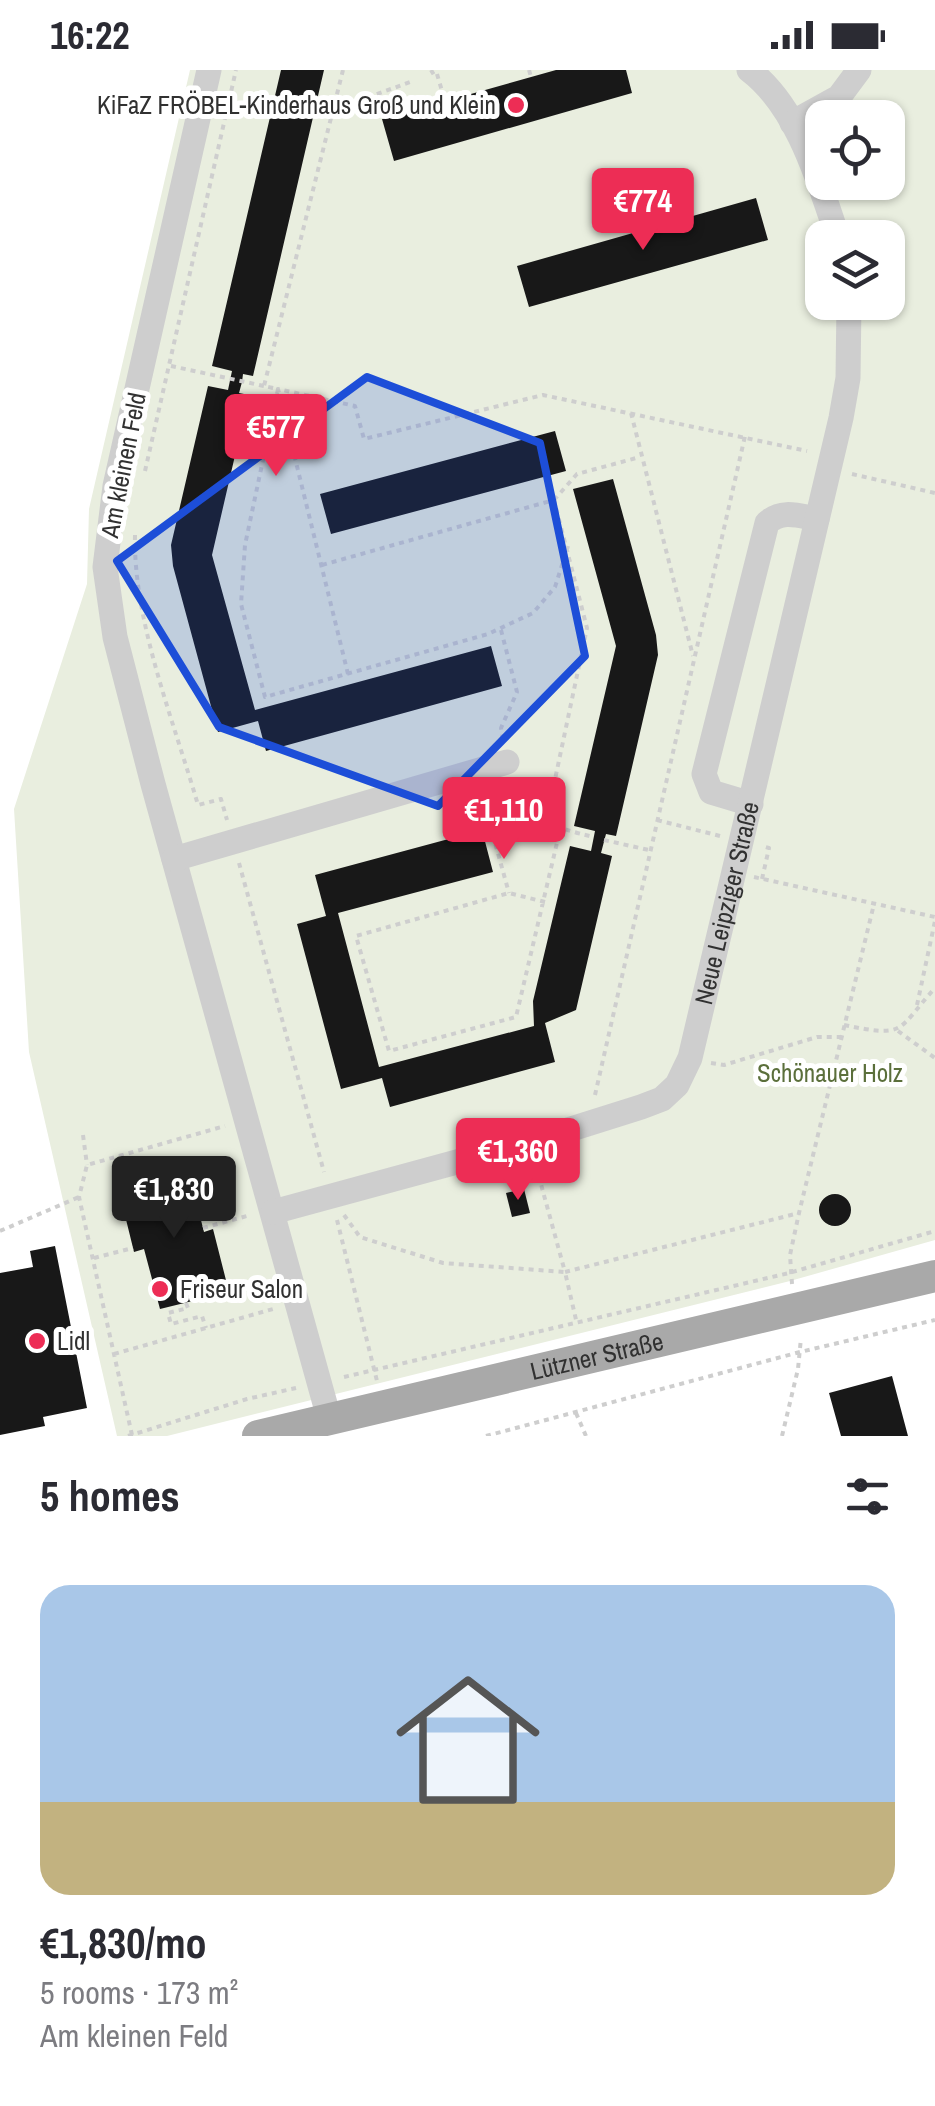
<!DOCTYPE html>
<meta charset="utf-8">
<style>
:root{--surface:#fff;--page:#f7f7f7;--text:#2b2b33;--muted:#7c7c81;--line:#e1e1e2;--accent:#ed2d55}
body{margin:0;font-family:"Archivo Narrow",sans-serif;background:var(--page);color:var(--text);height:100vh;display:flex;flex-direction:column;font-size:38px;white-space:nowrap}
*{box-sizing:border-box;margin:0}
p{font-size:32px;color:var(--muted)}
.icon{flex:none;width:55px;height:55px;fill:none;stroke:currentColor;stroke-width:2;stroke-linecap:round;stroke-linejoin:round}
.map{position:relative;height:1366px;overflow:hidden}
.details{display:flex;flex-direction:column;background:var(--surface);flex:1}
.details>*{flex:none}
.controls{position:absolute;left:805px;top:30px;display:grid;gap:20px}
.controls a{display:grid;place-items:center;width:100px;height:100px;border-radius:20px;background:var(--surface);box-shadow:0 2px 8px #0004;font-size:50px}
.price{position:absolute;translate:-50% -85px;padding:0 22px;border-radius:10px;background:var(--accent);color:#fff;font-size:32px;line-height:65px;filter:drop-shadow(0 2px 5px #0008)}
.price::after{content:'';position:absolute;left:50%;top:60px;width:30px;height:22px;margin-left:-15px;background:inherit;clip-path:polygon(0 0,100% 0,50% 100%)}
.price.on{background:#222;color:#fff}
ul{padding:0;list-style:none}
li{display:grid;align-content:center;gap:20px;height:530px;padding:0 40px}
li+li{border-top:2px solid var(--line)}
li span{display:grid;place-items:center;height:310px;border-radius:30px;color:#555}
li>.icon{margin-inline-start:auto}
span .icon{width:180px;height:180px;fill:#fffc;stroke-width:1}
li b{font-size:42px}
h2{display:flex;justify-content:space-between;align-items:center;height:120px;padding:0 40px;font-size:42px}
.status{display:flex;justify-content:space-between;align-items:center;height:70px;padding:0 50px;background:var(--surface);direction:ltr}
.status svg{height:28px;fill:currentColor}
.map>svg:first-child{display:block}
.green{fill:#e9eedf;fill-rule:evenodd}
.building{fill:#181818}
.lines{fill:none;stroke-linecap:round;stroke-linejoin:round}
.path{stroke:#cecece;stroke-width:4;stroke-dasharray:5 5;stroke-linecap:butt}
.minor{stroke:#cecece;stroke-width:25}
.major{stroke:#a9a9a9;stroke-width:32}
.marked{fill:#1d4ed8;fill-opacity:0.2;stroke:#1d4ed8;stroke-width:8;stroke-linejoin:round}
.poi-dot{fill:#ed2d55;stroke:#fff;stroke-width:4}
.labels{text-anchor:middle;stroke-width:10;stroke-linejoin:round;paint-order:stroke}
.poi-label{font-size:25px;fill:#313131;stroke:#fff;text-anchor:start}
.street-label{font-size:25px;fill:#313131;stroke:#fff}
.park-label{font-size:25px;fill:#5b6f3b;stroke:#fff}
</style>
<div class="status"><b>16:22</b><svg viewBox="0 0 49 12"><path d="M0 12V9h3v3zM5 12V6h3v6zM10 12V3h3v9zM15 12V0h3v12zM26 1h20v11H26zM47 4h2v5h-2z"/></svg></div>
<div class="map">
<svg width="935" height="1366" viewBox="0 0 935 1366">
<rect width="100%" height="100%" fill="#fff"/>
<!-- green -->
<path class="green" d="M190 0H935V1170L790 1211 167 1366H117L29 982 14 739 87 514 89 439ZM822 48H888V112H822ZM822 168H888V232H822Z"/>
<!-- building -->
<path class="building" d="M281 0H324L253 306 243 304 242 312 239 323 249 325 212 485 255 640 491 576 502 616 266 681 258 651 218 662 173 496 171 475 208 316 228 320 232 301 212 296Z
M556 0H626L632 23 394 91 382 49Z
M756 128 768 170 529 237 517 196Z
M555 361 566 401 331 464 320 424Z
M613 409 656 565 658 585 616 766 606 764 601 783 612 786 576 940 545 953 555 992 390 1037 382 1008 341 1019 297 854 326 846 315 805 482 760 493 802 338 843 379 997 534 956 533 931 570 776 591 781 595 761 574 756 616 576 573 419Z
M189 1103 204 1162 213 1159 229 1222 160 1239 144 1179 134 1182 119 1121Z
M524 1119 530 1143 512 1147 506 1123Z
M819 1140a16 16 0 1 1 32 0a16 16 0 1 1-32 0Z
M55 1176 87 1338 43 1347 45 1356 0 1365V1203L33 1197 30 1181Z
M892 1306 908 1366H841L829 1323Z"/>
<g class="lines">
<!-- path -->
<path class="path" d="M343 0 264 316 278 319 245 475 241 534 265 627 488 564 533 543 555 517 568 476
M431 0 434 5
M529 0 531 7
M437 4 445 31
M333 47 350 34 410 12
M171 296 264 316
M631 343 693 586
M145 401 236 0
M852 404 935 423
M554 430 577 404 640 387
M135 465C133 551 174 652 198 735L221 729 227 750
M322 495 554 430 587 558 546 752
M501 560 517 622 501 658 503 670
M348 604 278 319 355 336 364 369 543 325 807 381
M517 712C538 752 551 757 594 767
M482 726 509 823
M657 750 720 766
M604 770 649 780
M239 793 324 1102
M754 807 935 847
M762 809 769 778 762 776
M545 832 509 823 356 866 389 981 516 947 560 760
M917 935 935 851
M844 955C907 968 896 961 935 918
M898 961 935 988
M711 993 724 995 817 967H842
M595 1025 745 366
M83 1065 87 1095
M536 1096 565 1202 799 1143
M344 1145 360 1167 443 1193 565 1202 577 1254
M337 1150 377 1311
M203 1158 247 1146
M0 1161 79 1127
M94 1188 133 1178
M792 1214 790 1185 799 1143 874 834
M186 1233 188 1238 168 1243 171 1254 202 1246 206 1258
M114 1284 273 1239
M344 1307 789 1203 935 1161
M576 1343 586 1366
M132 1365 79 1127 87 1095 225 1056
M128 1366 247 1329 296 1318
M486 1366 800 1282 935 1250
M782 1366 798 1299 801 1268"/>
<!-- minor -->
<g class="minor">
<path d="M209 0 115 416 105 497 115 567 153 714 329 1348"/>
<path d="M749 0C798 37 819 112 838 168"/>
<path d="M792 53 839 27 859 0"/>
<path d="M751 734 711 722 704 704 767 453C782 439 799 446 817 449"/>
<path d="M174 789 507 692"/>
<path id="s1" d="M273 1142 530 1072 641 1037 662 1029 677 1015 690 988 841 348 848 308 849 232"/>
</g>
<!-- major -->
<path class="major" id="s2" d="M258 1366 935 1206"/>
</g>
<!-- marked area -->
<path class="marked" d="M367 307 540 373 585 586 438 736 219 657 117 491Z"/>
<!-- markers -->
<g class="poi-dot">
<circle cx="516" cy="35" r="10"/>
<circle cx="160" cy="1219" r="10"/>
<circle cx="37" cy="1271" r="10"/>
</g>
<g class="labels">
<!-- poi labels -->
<g class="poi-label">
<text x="496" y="44" text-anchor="end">KiFaZ FRÖBEL-Kinderhaus Groß und Klein</text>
<text x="180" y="1228">Friseur Salon</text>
<text x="57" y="1280">Lidl</text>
</g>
<!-- street labels -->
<g class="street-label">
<text transform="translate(123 395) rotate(-79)" y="9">Am kleinen Feld</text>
<text dy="9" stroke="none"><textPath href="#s1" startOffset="615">Neue Leipziger Straße</textPath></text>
<text dy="9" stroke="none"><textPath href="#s2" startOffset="348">Lützner Straße</textPath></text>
</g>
<!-- park labels -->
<g class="park-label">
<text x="830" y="1012">Schönauer Holz</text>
</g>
</g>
</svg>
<div class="controls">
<a><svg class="icon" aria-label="locate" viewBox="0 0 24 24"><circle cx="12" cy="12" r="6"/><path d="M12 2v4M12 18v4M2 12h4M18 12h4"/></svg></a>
<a><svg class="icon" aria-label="layers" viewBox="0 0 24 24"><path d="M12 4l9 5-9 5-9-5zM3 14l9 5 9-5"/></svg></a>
</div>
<b class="price" style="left:643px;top:183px">€774</b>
<b class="price" style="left:276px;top:409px">€577</b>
<b class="price" style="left:504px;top:792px">€1,110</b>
<b class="price" style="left:518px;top:1133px">€1,360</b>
<b class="price on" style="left:174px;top:1171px">€1,830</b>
</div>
<section class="details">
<h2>5 homes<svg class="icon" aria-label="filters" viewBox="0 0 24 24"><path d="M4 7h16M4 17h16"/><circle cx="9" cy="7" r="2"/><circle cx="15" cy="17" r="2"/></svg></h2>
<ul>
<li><span style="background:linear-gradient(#a9c7e8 70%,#c2b280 0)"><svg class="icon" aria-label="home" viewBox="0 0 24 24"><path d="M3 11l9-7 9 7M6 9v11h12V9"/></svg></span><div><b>€1,830/mo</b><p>5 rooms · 173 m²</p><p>Am kleinen Feld</p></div></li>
</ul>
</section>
